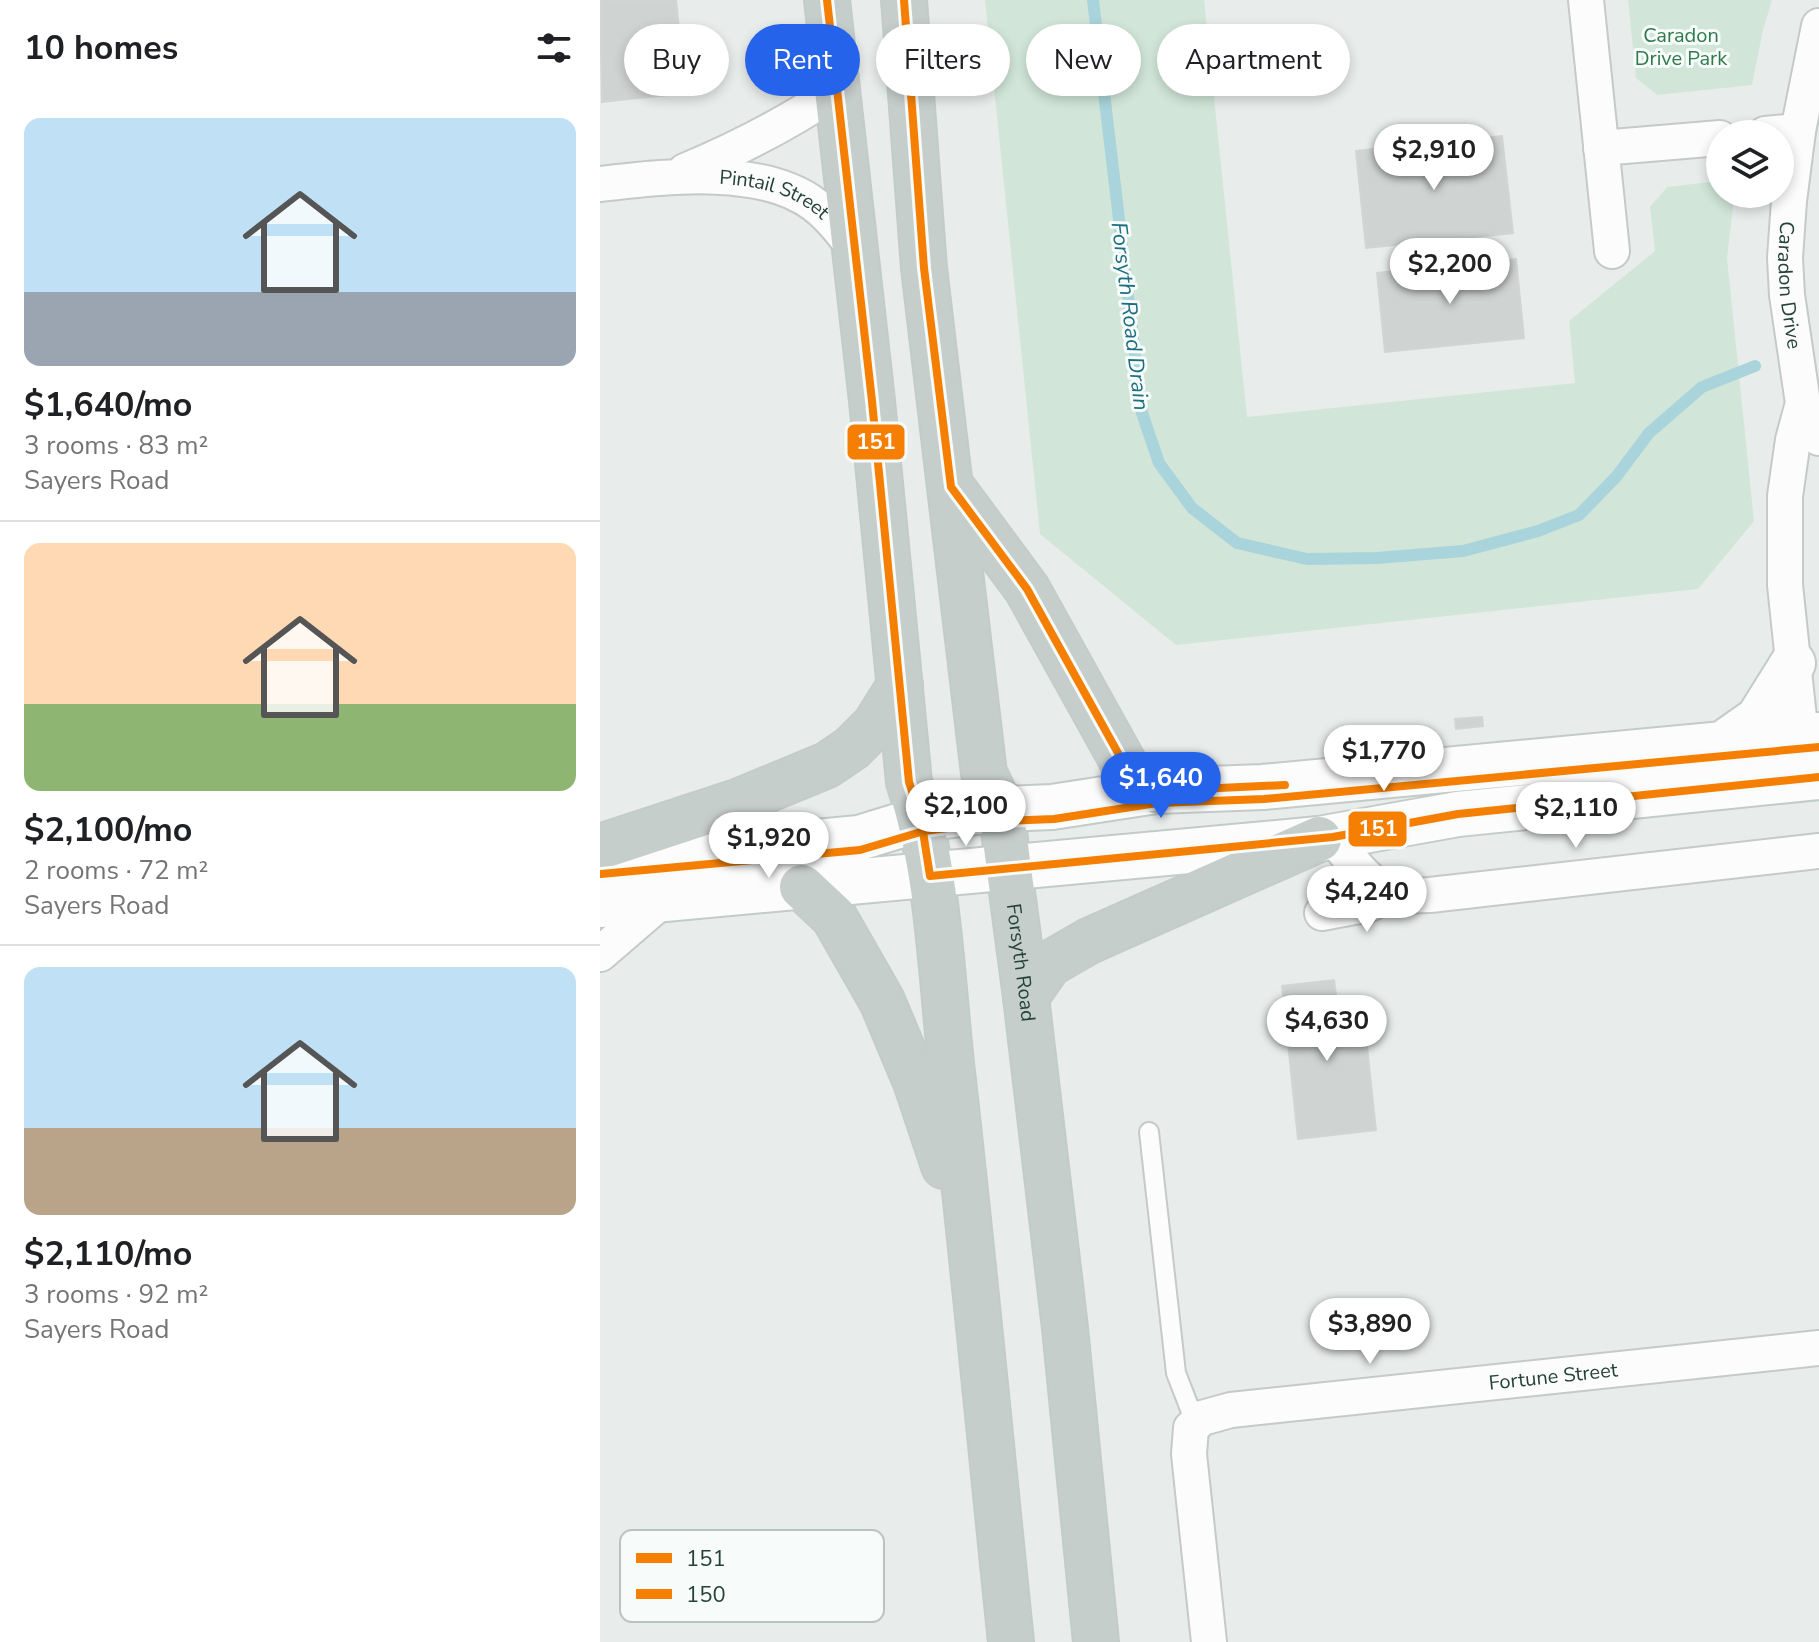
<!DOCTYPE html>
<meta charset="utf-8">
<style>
:root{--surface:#fff;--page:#f2f2f2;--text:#202124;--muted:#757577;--line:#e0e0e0;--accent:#2563eb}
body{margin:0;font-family:"Nunito Sans",sans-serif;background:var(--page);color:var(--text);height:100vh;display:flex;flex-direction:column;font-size:30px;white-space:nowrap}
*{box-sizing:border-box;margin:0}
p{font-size:26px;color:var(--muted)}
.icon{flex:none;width:44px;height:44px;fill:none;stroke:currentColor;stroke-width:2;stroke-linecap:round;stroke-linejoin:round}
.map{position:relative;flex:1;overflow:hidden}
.drawer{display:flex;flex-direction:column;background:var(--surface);width:600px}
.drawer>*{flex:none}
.hud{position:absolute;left:24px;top:24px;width:760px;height:72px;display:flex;gap:16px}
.controls{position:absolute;left:1106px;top:120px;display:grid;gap:16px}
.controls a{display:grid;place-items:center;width:88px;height:88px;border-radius:50%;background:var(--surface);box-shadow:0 4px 12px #0003;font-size:40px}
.price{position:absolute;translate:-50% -68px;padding:0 18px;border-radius:28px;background:#fff;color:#222;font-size:26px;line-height:52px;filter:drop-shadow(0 2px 4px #0008)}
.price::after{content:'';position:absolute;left:50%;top:48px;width:24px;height:18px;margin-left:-12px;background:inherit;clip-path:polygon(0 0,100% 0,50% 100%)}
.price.current{background:var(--accent);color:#fff}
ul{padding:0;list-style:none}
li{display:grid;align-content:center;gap:16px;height:424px;padding:0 24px}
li+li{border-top:2px solid var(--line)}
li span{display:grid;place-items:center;height:248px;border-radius:16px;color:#555}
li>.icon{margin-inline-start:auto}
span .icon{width:144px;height:144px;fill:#fffc;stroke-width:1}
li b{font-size:34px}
h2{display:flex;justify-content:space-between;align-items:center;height:96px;padding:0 24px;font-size:34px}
.pill{padding:0 28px;border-radius:36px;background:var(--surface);box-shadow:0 4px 12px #0003;font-size:28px;line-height:72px}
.pill.current{background:var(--accent);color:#fff}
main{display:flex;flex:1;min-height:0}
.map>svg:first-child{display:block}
.green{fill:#d1e6d8}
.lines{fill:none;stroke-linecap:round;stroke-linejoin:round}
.stream{stroke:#a9d4db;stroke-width:12}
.building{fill:#cfd4d2;stroke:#d1d6d4;stroke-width:2}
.service-casing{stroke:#c5cac8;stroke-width:22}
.minor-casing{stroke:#c5cac8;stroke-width:38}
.secondary-casing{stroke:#c3cbc8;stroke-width:48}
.trunk-casing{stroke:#c3ccc9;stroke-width:48}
.service{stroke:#fcfcfc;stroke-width:18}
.minor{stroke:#fcfcfc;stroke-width:34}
.secondary{stroke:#fcfcfc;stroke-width:44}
.trunk{stroke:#c6cecc;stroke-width:44}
.bus-1-casing{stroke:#f7fbf9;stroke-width:14}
.bus-2-casing{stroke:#f7fbf9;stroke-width:14}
.bus-1{stroke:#f47f03;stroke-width:8}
.bus-2{stroke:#f47f03;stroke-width:8}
.labels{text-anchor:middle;stroke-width:6;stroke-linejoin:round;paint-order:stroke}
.park-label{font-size:20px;fill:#2d7a4b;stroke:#f7fbf9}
.street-label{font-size:20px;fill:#24423a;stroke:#f7fbf9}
.water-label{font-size:22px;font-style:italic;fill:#1c6f80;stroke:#f7fbf9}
.key{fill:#f7fbf9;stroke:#b8c4c0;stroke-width:2}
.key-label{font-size:22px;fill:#24423a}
.line-badge{stroke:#f7fbf9;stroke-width:3}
.badge-label{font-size:22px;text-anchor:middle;font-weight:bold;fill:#fff}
</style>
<main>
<section class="drawer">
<h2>10 homes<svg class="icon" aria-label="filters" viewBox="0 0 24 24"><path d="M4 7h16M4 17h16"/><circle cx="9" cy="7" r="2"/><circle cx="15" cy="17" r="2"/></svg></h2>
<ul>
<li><span style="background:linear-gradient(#bfe0f5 70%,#9aa5b1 0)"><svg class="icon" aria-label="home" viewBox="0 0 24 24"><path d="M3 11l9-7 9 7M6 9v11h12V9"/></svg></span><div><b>$1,640/mo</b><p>3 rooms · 83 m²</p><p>Sayers Road</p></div></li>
<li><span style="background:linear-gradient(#ffd9b3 65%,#8fb573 0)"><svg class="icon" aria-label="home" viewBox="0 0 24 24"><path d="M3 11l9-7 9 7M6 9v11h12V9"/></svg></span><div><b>$2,100/mo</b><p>2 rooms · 72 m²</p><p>Sayers Road</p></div></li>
<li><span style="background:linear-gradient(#bfe0f5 65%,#b9a48a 0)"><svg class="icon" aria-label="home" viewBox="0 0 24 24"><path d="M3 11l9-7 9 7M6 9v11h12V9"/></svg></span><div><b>$2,110/mo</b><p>3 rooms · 92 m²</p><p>Sayers Road</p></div></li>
</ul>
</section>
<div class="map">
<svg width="1219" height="1642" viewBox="0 0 1219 1642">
<rect width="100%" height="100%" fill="#e8edeb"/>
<!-- green -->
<path class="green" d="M385 0H604L647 417 975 383 969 321 1055 251 1050 207 1067 187 1119 181 1120 194H1131L1134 198 1127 258 1154 521 1098 589 576 645 440 534Z
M1028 0H1172L1163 30 1152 85 1057 95 1036 78Z"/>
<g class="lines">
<!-- stream -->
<path class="stream" d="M493 0 542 413 559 463 592 508 637 543 707 559 777 558 863 551 938 531 979 515 1016 477 1049 433 1102 387 1155 366"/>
</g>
<!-- building -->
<path class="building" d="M0 0H76L86 93 2 102Z
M902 136 913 233 766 248 756 151Z
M916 259 924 338 785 352 777 273Z
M882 717 883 726 856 729 855 719Z
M734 980 738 1011 763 1009 776 1130 698 1139 682 986Z"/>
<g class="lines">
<!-- service casing -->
<g class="service-casing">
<path id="service" d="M549 1132 576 1373 595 1422"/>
</g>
<!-- minor casing -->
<g class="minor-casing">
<g id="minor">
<path d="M986 0 1012 251"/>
<path id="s1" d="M1219 26 1198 131 1189 201 1185 258 1187 295 1203 403 1219 438"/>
<path d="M1165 134 1198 131"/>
<path d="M1001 148 1120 138"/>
<path d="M85 171C138 149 188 123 236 91"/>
<path id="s2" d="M0 184C63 177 161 164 215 205 232 218 244 234 256 251"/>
<path d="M1201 737 1185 585V496L1193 440 1203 403"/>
<path d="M733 837C749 857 767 885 792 893 804 897 818 895 830 895L1219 851"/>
<path d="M722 913 770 904 791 893"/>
<path d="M0 954 65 898"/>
<path id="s3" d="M609 1642 589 1454 591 1428 602 1418 631 1410 1219 1348"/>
</g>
</g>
<!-- secondary casing -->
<g class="secondary-casing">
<path id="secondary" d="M1121 745 1158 719 1193 663
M0 862 259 838 321 819 401 809 452 807 556 791 663 787 1219 735
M0 905 719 839 858 814 1219 777"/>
</g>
<!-- trunk casing -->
<g class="trunk-casing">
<g id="trunk">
<path d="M227 0 272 401 309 782C338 869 341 971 351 1063 373 1256 391 1449 411 1642"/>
<path id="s4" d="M304 0 324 268 382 757 384 773 401 809 426 997 465 1328 496 1642"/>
<path d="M353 489 427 589 528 771 556 791"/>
<path d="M0 847 140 801 227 765 252 748 275 725 300 685"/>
<path d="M202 887 234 917 282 1001 316 1082 344 1166"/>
<path d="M426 997 449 964 489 941 719 839"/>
</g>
</g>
<!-- service -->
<use href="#service" class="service"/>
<!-- minor -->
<use href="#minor" class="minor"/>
<!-- secondary -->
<use href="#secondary" class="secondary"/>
<!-- trunk -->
<use href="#trunk" class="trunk"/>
<!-- bus-1 casing -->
<g class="bus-1-casing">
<path id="bus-1" d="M227 0 272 401 309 782 321 819 330 876 733 837 858 814 1219 777
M304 0 324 268 351 487 427 589 528 771 556 791 685 785"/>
</g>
<!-- bus-2 casing -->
<g class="bus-2-casing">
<path id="bus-2" d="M1 874 260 850 324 831 402 821 454 819 557 803 664 799 1219 747"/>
</g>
<!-- bus-1 -->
<use href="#bus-1" class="bus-1"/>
<!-- bus-2 -->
<use href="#bus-2" class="bus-2"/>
</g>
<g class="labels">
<!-- park labels -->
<g class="park-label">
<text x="1081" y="42">Caradon<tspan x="1081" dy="23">Drive Park</tspan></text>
</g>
<!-- street labels -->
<g class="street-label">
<text dy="7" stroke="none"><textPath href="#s2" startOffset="178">Pintail Street</textPath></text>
<text dy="7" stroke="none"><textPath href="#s1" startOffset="262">Caradon Drive</textPath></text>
<text dy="7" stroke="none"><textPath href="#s4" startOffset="972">Forsyth Road</textPath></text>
<text dy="7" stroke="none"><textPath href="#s3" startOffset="584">Fortune Street</textPath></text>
</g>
<!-- water labels -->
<g class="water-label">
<text transform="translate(531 316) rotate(83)" y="8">Forsyth Road Drain</text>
</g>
</g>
<!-- legend -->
<rect x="20" y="1530" width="264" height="92" rx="12" class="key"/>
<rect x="36" y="1553" width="36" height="10" fill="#f47f03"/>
<rect x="36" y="1589" width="36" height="10" fill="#f47f03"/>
<g class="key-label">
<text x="86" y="1566">151</text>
<text x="86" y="1602">150</text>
</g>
<g class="line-badge">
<rect x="246" y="423" width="60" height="38" rx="8" fill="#f47f03"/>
<rect x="747" y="810" width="61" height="38" rx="8" fill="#f47f03"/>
</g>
<g class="badge-label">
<text x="276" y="449">151</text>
<text x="778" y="836">151</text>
</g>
</svg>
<div class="controls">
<a><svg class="icon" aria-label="layers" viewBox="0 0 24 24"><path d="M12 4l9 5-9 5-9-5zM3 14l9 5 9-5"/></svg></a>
</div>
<b class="price" style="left:834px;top:192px">$2,910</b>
<b class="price" style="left:850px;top:306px">$2,200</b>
<b class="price" style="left:784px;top:793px">$1,770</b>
<b class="price current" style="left:561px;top:820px">$1,640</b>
<b class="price" style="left:366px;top:848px">$2,100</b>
<b class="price" style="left:976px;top:850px">$2,110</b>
<b class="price" style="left:169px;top:880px">$1,920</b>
<b class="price" style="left:767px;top:934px">$4,240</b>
<b class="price" style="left:727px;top:1063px">$4,630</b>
<b class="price" style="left:770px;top:1366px">$3,890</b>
<div class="hud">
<a class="pill">Buy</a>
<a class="pill current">Rent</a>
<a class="pill">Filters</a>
<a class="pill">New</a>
<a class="pill">Apartment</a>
</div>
</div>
</main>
